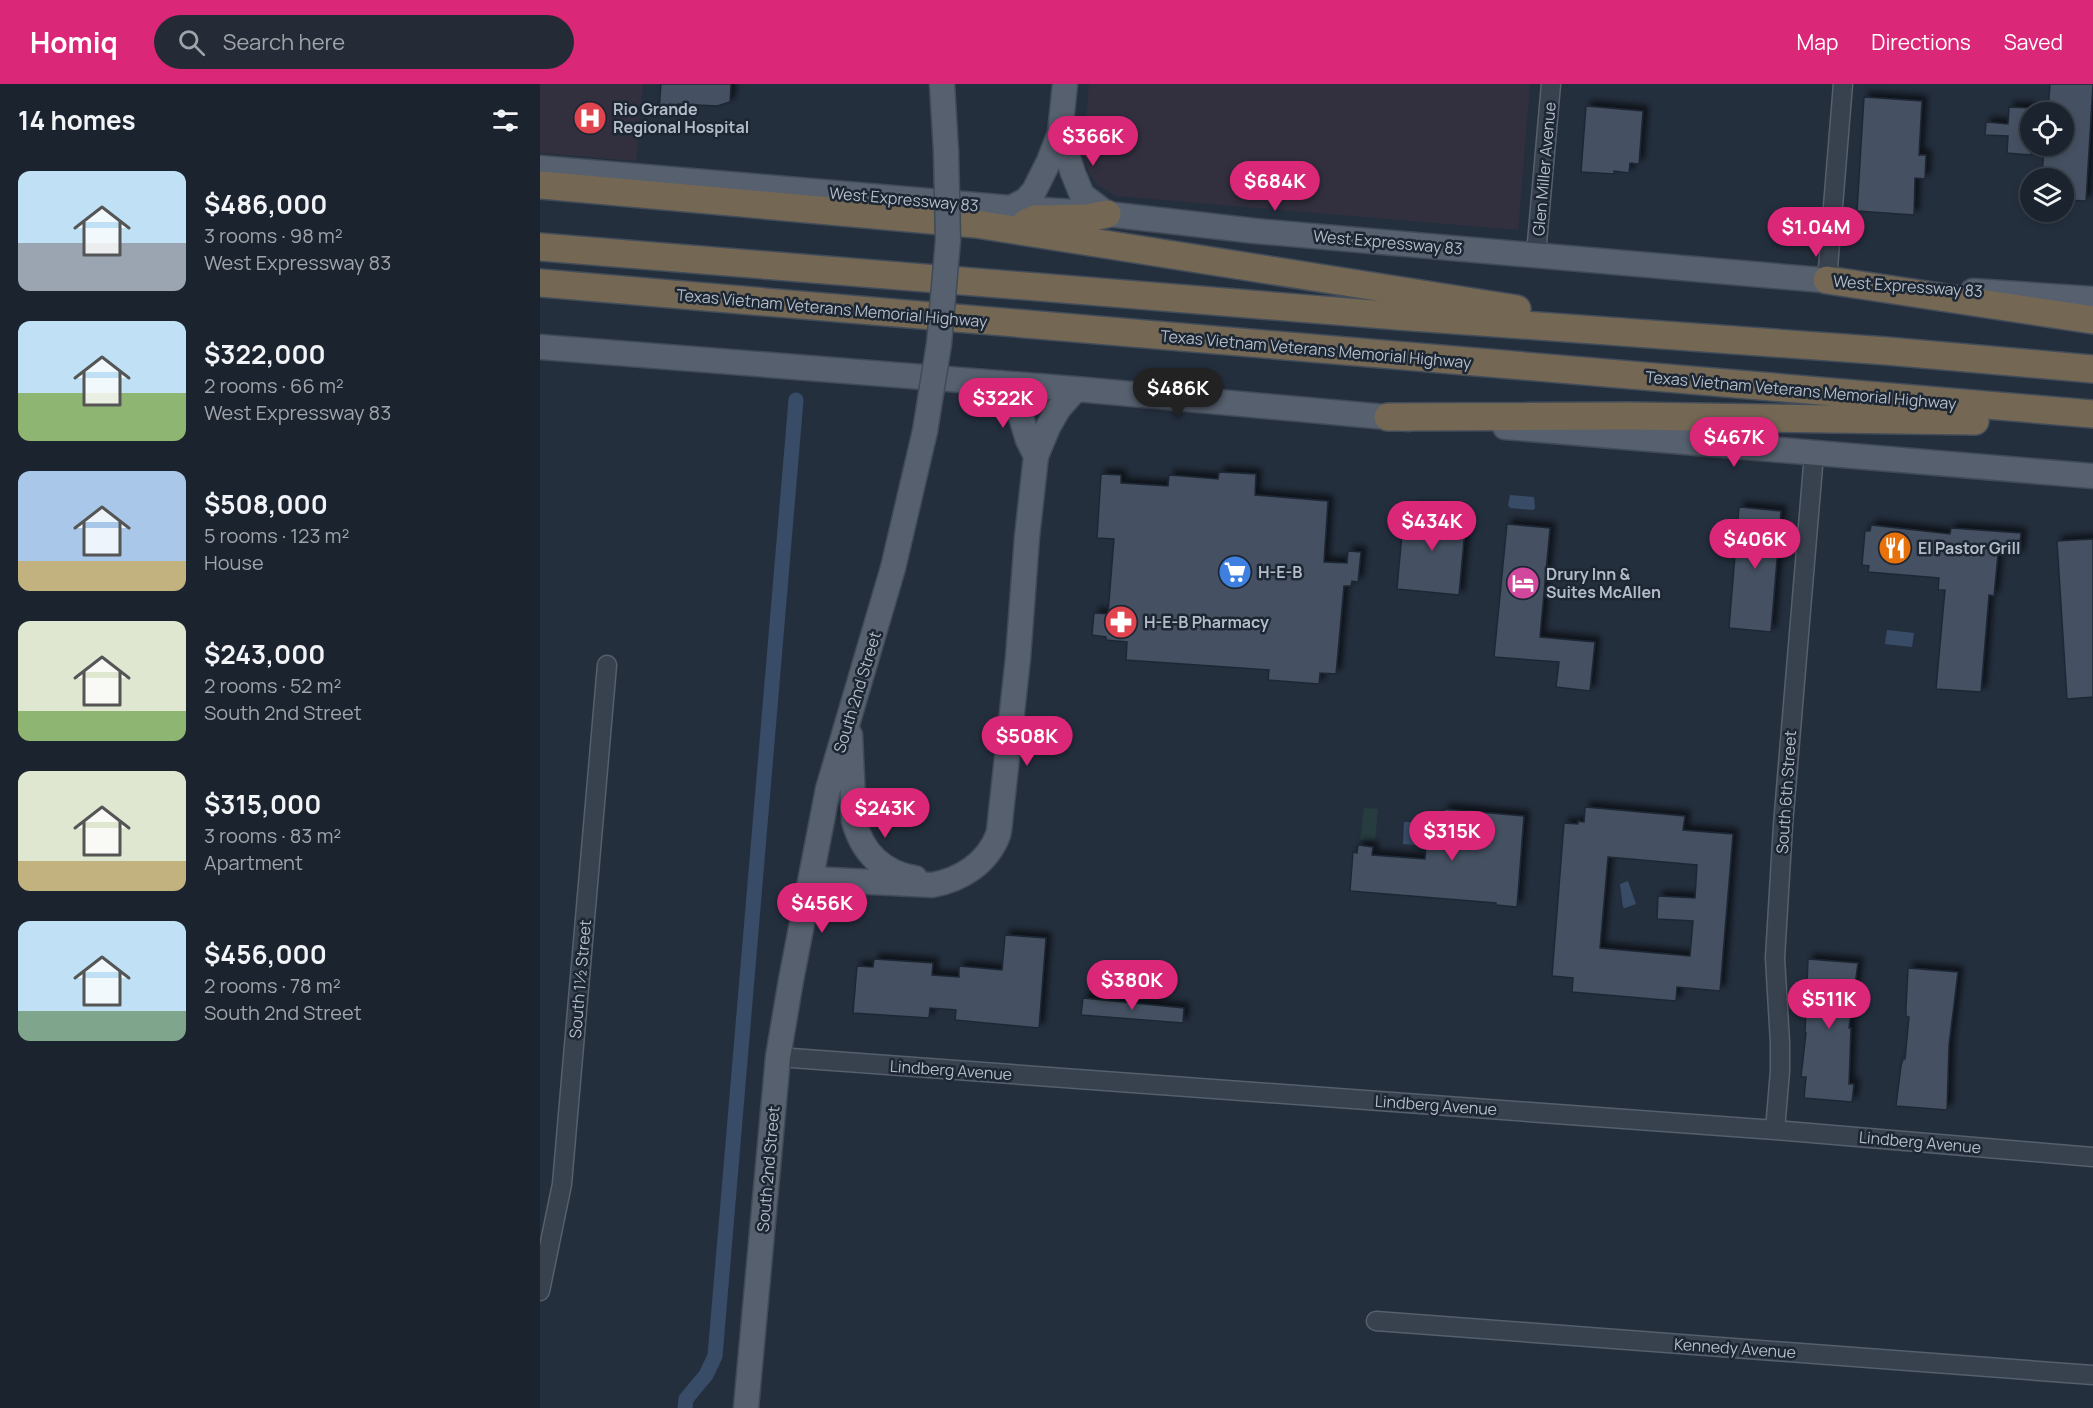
<!DOCTYPE html>
<meta charset="utf-8">
<style>
:root{--surface:#1b232e;--page:#242b36;--text:#f1f3f6;--muted:#a0a4aa;--line:#39404a;--accent:#db2777}
body{margin:0;font-family:Manrope,sans-serif;background:var(--page);color:var(--text);height:100vh;display:flex;flex-direction:column;font-size:22px;white-space:nowrap}
*{box-sizing:border-box;margin:0}
p{font-size:20px;color:var(--muted)}
.icon{flex:none;width:33px;height:33px;fill:none;stroke:currentColor;stroke-width:2;stroke-linecap:round;stroke-linejoin:round}
.map{position:relative;flex:1;overflow:hidden}
.side{display:flex;flex-direction:column;background:var(--surface);width:540px}
.side>*{flex:none}
.buttons{position:absolute;left:1480px;top:18px;display:grid;gap:12px}
.buttons a{display:grid;place-items:center;width:54px;height:54px;border-radius:50%;background:var(--surface);box-shadow:0 3px 9px #0003,0 0 0 2px var(--line);font-size:30px}
.price{position:absolute;translate:-50% -51px;padding:0 14px;border-radius:21px;background:var(--accent);color:#fff;font-size:20px;line-height:39px;filter:drop-shadow(0 2px 3px #0008)}
.price::after{content:'';position:absolute;left:50%;top:36px;width:18px;height:14px;margin-left:-9px;background:inherit;clip-path:polygon(0 0,100% 0,50% 100%)}
.price.selected{background:#222;color:#fff}
ul{padding:0;list-style:none}
li{display:flex;align-items:center;gap:18px;height:150px;padding:0 18px}
li span{display:grid;place-items:center;flex:none;width:168px;height:120px;border-radius:12px;color:#555}
li>.icon{margin-inline-start:auto}
span .icon{width:72px;height:72px;fill:#fffc;stroke-width:1}
li b{font-size:26px}
h2{display:flex;justify-content:space-between;align-items:center;height:72px;padding:0 18px;font-size:26px}
header{display:flex;align-items:center;gap:36px;box-sizing:border-box;height:84px;padding:0 30px;background:var(--accent);color:#fff}
header strong{font-size:28px}
nav{display:flex;gap:33px;margin-inline-start:auto;font-size:21px}
.search{width:420px;height:54px;background:var(--page);display:flex;align-items:center;gap:15px;box-sizing:border-box;padding:0 21px;border-radius:33px;color:var(--muted);font-size:22px}
main{display:flex;flex:1;min-height:0}
.map>svg:first-child{display:block}
.medical{fill:#32303f}
.green{fill:#263c3f}
.water{fill:#394c67}
.lines{fill:none;stroke-linecap:round;stroke-linejoin:round}
.canal{stroke:#394c67;stroke-width:15}
.building{fill:#455162;stroke:#1f2835;stroke-width:1.5;fill-rule:evenodd;filter:url(#shadow)}
.minor-casing{stroke:#565f6c;stroke-width:21}
.major-casing{stroke:#414a57;stroke-width:27}
.highway-casing{stroke:#434c59;stroke-width:30}
.minor{stroke:#38414e;stroke-width:18}
.major{stroke:#56606e;stroke-width:24}
.highway{stroke:#746855;stroke-width:27}
.major-bridge-casing{stroke:#414a57;stroke-width:27;stroke-linecap:butt}
.major-bridge{stroke:#56606e;stroke-width:24}
.labels{text-anchor:middle;stroke-width:5;stroke-linejoin:round;paint-order:stroke}
.poi-label{font-size:16px;font-weight:bold;fill:#b4bcc9;stroke:#1d2633;text-anchor:start}
.street-label{font-size:16px;fill:#b4bcc9;stroke:#1d2633}
</style>
<header>
<strong>Homiq</strong>
<div class="search"><svg class="icon" aria-label="search" viewBox="0 0 24 24"><circle cx="10" cy="10" r="6"/><path d="M15 15l6 6"/></svg>Search here</div>
<nav><a>Map</a><a>Directions</a><a>Saved</a></nav>
</header>
<main>
<section class="side">
<h2>14 homes<svg class="icon" aria-label="filters" viewBox="0 0 24 24"><path d="M4 7h16M4 17h16"/><circle cx="9" cy="7" r="2"/><circle cx="15" cy="17" r="2"/></svg></h2>
<ul>
<li><span style="background:linear-gradient(#bfe0f5 60%,#9aa5b1 0)"><svg class="icon" aria-label="home" viewBox="0 0 24 24"><path d="M3 11l9-7 9 7M6 9v11h12V9"/></svg></span><div><b>$486,000</b><p>3 rooms · 98 m²</p><p>West Expressway 83</p></div></li>
<li><span style="background:linear-gradient(#bfe0f5 60%,#8fb573 0)"><svg class="icon" aria-label="home" viewBox="0 0 24 24"><path d="M3 11l9-7 9 7M6 9v11h12V9"/></svg></span><div><b>$322,000</b><p>2 rooms · 66 m²</p><p>West Expressway 83</p></div></li>
<li><span style="background:linear-gradient(#a9c7e8 75%,#c2b280 0)"><svg class="icon" aria-label="home" viewBox="0 0 24 24"><path d="M3 11l9-7 9 7M6 9v11h12V9"/></svg></span><div><b>$508,000</b><p>5 rooms · 123 m²</p><p>House</p></div></li>
<li><span style="background:linear-gradient(#dfe7d0 75%,#8fb573 0)"><svg class="icon" aria-label="home" viewBox="0 0 24 24"><path d="M3 11l9-7 9 7M6 9v11h12V9"/></svg></span><div><b>$243,000</b><p>2 rooms · 52 m²</p><p>South 2nd Street</p></div></li>
<li><span style="background:linear-gradient(#dfe7d0 75%,#c2b280 0)"><svg class="icon" aria-label="home" viewBox="0 0 24 24"><path d="M3 11l9-7 9 7M6 9v11h12V9"/></svg></span><div><b>$315,000</b><p>3 rooms · 83 m²</p><p>Apartment</p></div></li>
<li><span style="background:linear-gradient(#bfe0f5 75%,#7fa58c 0)"><svg class="icon" aria-label="home" viewBox="0 0 24 24"><path d="M3 11l9-7 9 7M6 9v11h12V9"/></svg></span><div><b>$456,000</b><p>2 rooms · 78 m²</p><p>South 2nd Street</p></div></li>
</ul>
</section>
<div class="map">
<svg width="1553" height="1324" viewBox="0 0 1553 1324">
<defs>
<filter id="shadow"><feDropShadow dx="5" dy="-5" stdDeviation="3" flood-color="#0009"/></filter>
</defs>
<rect width="100%" height="100%" fill="#242f3e"/>
<!-- medical -->
<path class="medical" d="M0 0H103L96 77 0 69Z
M549 0H990L978 146 576 112 558 101 549 89 543 71Z"/>
<!-- green -->
<path class="green" d="M824 724 838 725 835 757 820 756Z"/>
<!-- water -->
<path class="water" d="M970 411 994 413 995 424 993 426 970 424 968 421Z
M1347 546 1374 549 1372 563 1345 560Z
M864 738H874L873 756 876 757V761L863 760Z
M1088 797 1096 820 1085 824 1083 823 1080 800Z"/>
<g class="lines">
<!-- canal -->
<path class="canal" d="M145 1324 146 1315 166 1291 175 1272 256 316"/>
</g>
<!-- building -->
<path class="building" d="M121 0H191L190 18 177 22 138 20 137 29 119 27Z
M1510 0H1553L1546 117 1524 116V94H1502L1504 62H1524V28H1508Z
M1324 13 1382 17 1379 71H1386L1385 95 1375 94 1374 131 1317 127Z
M1046 22 1103 27 1099 80 1090 79 1089 89 1074 87V90L1041 88Z
M1469 23 1491 24V71L1467 69 1468 52 1445 51 1446 38 1468 40Z
M679 388 716 390 715 411 788 417 784 478 807 479 808 467 821 468 818 498 812 497 811 502H804L796 590 780 589 779 600 728 596 729 586 586 576 587 558 566 556V553L552 551 554 529 568 530 574 455 557 454 561 390 581 391V399L628 402 629 391 678 395Z
M1199 423 1241 427 1231 548 1189 544Z
M874 424 916 427V433L926 434 919 511 857 505 864 428 874 429Z
M967 440 1010 444 1000 553 1055 558 1050 607 1016 603 1019 578 954 573Z
M1331 441 1410 450 1411 444 1481 449 1479 472 1458 470 1454 512 1449 511 1441 608 1396 605 1405 506H1398L1399 494 1328 488 1329 482 1322 481 1325 447H1330Z
M1553 455V613L1527 615 1517 457Z
M1045 723 1145 732 1143 746 1193 750 1180 907 1137 903 1136 917 1032 908 1033 894 1012 892 1024 739 1038 740V737L1044 738ZM1068 773 1157 781 1155 814 1118 812 1117 835 1153 837 1150 872 1060 864Z
M904 725 984 732 977 823 956 821V819L810 807 813 768 817 769 818 761 833 763 832 771 885 775 888 737 894 738V735H904Z
M465 851 506 854 499 944 415 936 416 926 390 924 389 934 313 929 317 882 333 883 334 875 393 879 392 891 419 893V882L462 886Z
M1268 875 1318 879 1309 944H1311L1309 1000H1314L1312 1018 1264 1014 1266 993H1261L1266 949H1265Z
M1368 884 1418 888 1409 961 1407 1026 1356 1022 1361 982 1363 975H1365L1369 933 1366 932V924Z
M543 914 644 924 643 939 541 931Z"/>
<g class="lines">
<!-- minor casing -->
<g class="minor-casing">
<path id="minor" d="M996 170 1011 0
M1287 196 1303 0
M238 973 1235 1046 1553 1073
M1235 1046 1240 987V959L1235 874 1243 741 1274 370
M0 1207 22 1100 67 581
M836 1237 1553 1291"/>
</g>
<!-- major casing -->
<g class="major-casing">
<path id="major" d="M402 0 406 67
M520 49 533 89 542 111 567 130
M0 84 471 124 567 130 715 147 1305 198
M471 124 486 116 494 107 509 77 520 49 525 0
M1433 207 1553 215
M0 263 536 305 868 335
M461 299 478 323 488 356 496 372
M965 343 1553 392
M310 651 314 737C322 768 343 789 375 794
M271 795 392 801C420 796 447 780 458 751 460 744 460 736 461 728L478 574 487 453 496 372 508 343 519 324 536 305
M206 1324 238 973 251 896 288 705 353 484 385 347"/>
</g>
<!-- highway casing -->
<g class="highway-casing">
<path id="highway" d="M0 101 436 140 977 225
M486 139 495 135 547 134 567 130
M0 163 858 232 1347 267 1553 285
M1287 196 1553 236
M0 199 1553 330
M848 333 1090 332 1435 337"/>
</g>
<!-- minor -->
<use href="#minor" class="minor"/>
<!-- major -->
<use href="#major" class="major"/>
<!-- highway -->
<use href="#highway" class="highway"/>
<!-- major-bridge casing -->
<g class="major-bridge-casing">
<path id="major-bridge" d="M385 347 399 260 408 156 406 67"/>
</g>
<!-- major-bridge -->
<use href="#major-bridge" class="major-bridge"/>
</g>
<!-- icons -->
<defs>
<g id="hospital-disc" transform="scale(1.725)"><circle r="9.5" fill="#e0444e" stroke="#1d2633"/><path d="M-5-5h3v3.5h4V-5h3V5h-3V1.5h-4V5h-3Z" fill="#fff"/></g>
<g id="restaurant-disc" transform="scale(1.725)"><circle r="9.5" fill="#e8710a" stroke="#1d2633"/><path d="M-5-6h1v4h1v-4h1v4h1v-4h1v5L-1.5 .5V6h-2V.5L-5-1ZM5-6V6H3V1.5H1.5Q1.5-4 5-6Z" fill="#fff"/></g>
<g id="supermarket-disc" transform="scale(1.725)"><circle r="9.5" fill="#3f7fe0" stroke="#1d2633"/><path d="M-6-5.5h2.5l.6 2H6L4.5 2H-2.5L-4.4-4H-6ZM-1.5 3.2a1.3 1.3 0 1 0 .1 0ZM3 3.2a1.3 1.3 0 1 0 .1 0Z" fill="#fff"/></g>
<g id="hotel-disc" transform="scale(1.725)"><circle r="9.5" fill="#d1479c" stroke="#1d2633"/><path d="M-6-4.5h1.5V1H6V5H4.5V3h-9V5H-6ZM-4 0a1.8 1.8 0 1 1 3.6 0ZM.5 0V-2.5h3Q6-2.5 6 0Z" fill="#fff"/></g>
<g id="pharmacy-disc" transform="scale(1.725)"><circle r="9.5" fill="#e0444e" stroke="#1d2633"/><path d="M-2-6h4v4h4v4h-4v4h-4v-4h-4v-4h4Z" fill="#fff"/></g>
</defs>
<g fill-rule="evenodd">
<use href="#hospital-disc" x="50" y="34"/>
<use href="#restaurant-disc" x="1355" y="464"/>
<use href="#supermarket-disc" x="695" y="488"/>
<use href="#hotel-disc" x="983" y="499"/>
<use href="#pharmacy-disc" x="581" y="538"/>
</g>
<g class="labels">
<!-- poi labels -->
<g class="poi-label">
<text x="73" y="31">Rio Grande<tspan x="73" dy="18">Regional Hospital</tspan></text>
<text x="1378" y="470">El Pastor Grill</text>
<text x="718" y="494">H-E-B</text>
<text x="1006" y="496">Drury Inn &amp;<tspan x="1006" dy="18">Suites McAllen</tspan></text>
<text x="604" y="544">H-E-B Pharmacy</text>
</g>
<!-- street labels -->
<g class="street-label">
<text transform="translate(1004 85) rotate(-85)" y="6">Glen Miller Avenue</text>
<text transform="translate(364 115) rotate(5)" y="6">West Expressway 83</text>
<text transform="translate(848 158) rotate(5)" y="6">West Expressway 83</text>
<text transform="translate(1368 202) rotate(4)" y="6">West Expressway 83</text>
<text transform="translate(292 224) rotate(5)" y="6">Texas Vietnam Veterans Memorial Highway</text>
<text transform="translate(776 265) rotate(5)" y="6">Texas Vietnam Veterans Memorial Highway</text>
<text transform="translate(1261 306) rotate(5)" y="6">Texas Vietnam Veterans Memorial Highway</text>
<text transform="translate(317 608) rotate(-73)" y="6">South 2nd Street</text>
<text transform="translate(1246 708) rotate(-86)" y="6">South 6th Street</text>
<text transform="translate(40 895) rotate(-85)" y="6">South 1½ Street</text>
<text transform="translate(411 986) rotate(4)" y="6">Lindberg Avenue</text>
<text transform="translate(896 1021) rotate(4)" y="6">Lindberg Avenue</text>
<text transform="translate(1380 1058) rotate(5)" y="6">Lindberg Avenue</text>
<text transform="translate(228 1085) rotate(-85)" y="6">South 2nd Street</text>
<text transform="translate(1195 1264) rotate(4)" y="6">Kennedy Avenue</text>
</g>
</g>
</svg>
<div class="buttons">
<a><svg class="icon" aria-label="locate" viewBox="0 0 24 24"><circle cx="12" cy="12" r="6"/><path d="M12 2v4M12 18v4M2 12h4M18 12h4"/></svg></a>
<a><svg class="icon" aria-label="layers" viewBox="0 0 24 24"><path d="M12 4l9 5-9 5-9-5zM3 14l9 5 9-5"/></svg></a>
</div>
<b class="price" style="left:553px;top:83px">$366K</b>
<b class="price" style="left:735px;top:128px">$684K</b>
<b class="price" style="left:1276px;top:174px">$1.04M</b>
<b class="price selected" style="left:638px;top:335px">$486K</b>
<b class="price" style="left:463px;top:345px">$322K</b>
<b class="price" style="left:1194px;top:384px">$467K</b>
<b class="price" style="left:892px;top:468px">$434K</b>
<b class="price" style="left:1215px;top:486px">$406K</b>
<b class="price" style="left:487px;top:683px">$508K</b>
<b class="price" style="left:345px;top:755px">$243K</b>
<b class="price" style="left:912px;top:778px">$315K</b>
<b class="price" style="left:282px;top:850px">$456K</b>
<b class="price" style="left:592px;top:927px">$380K</b>
<b class="price" style="left:1289px;top:946px">$511K</b>
</div>
</main>
